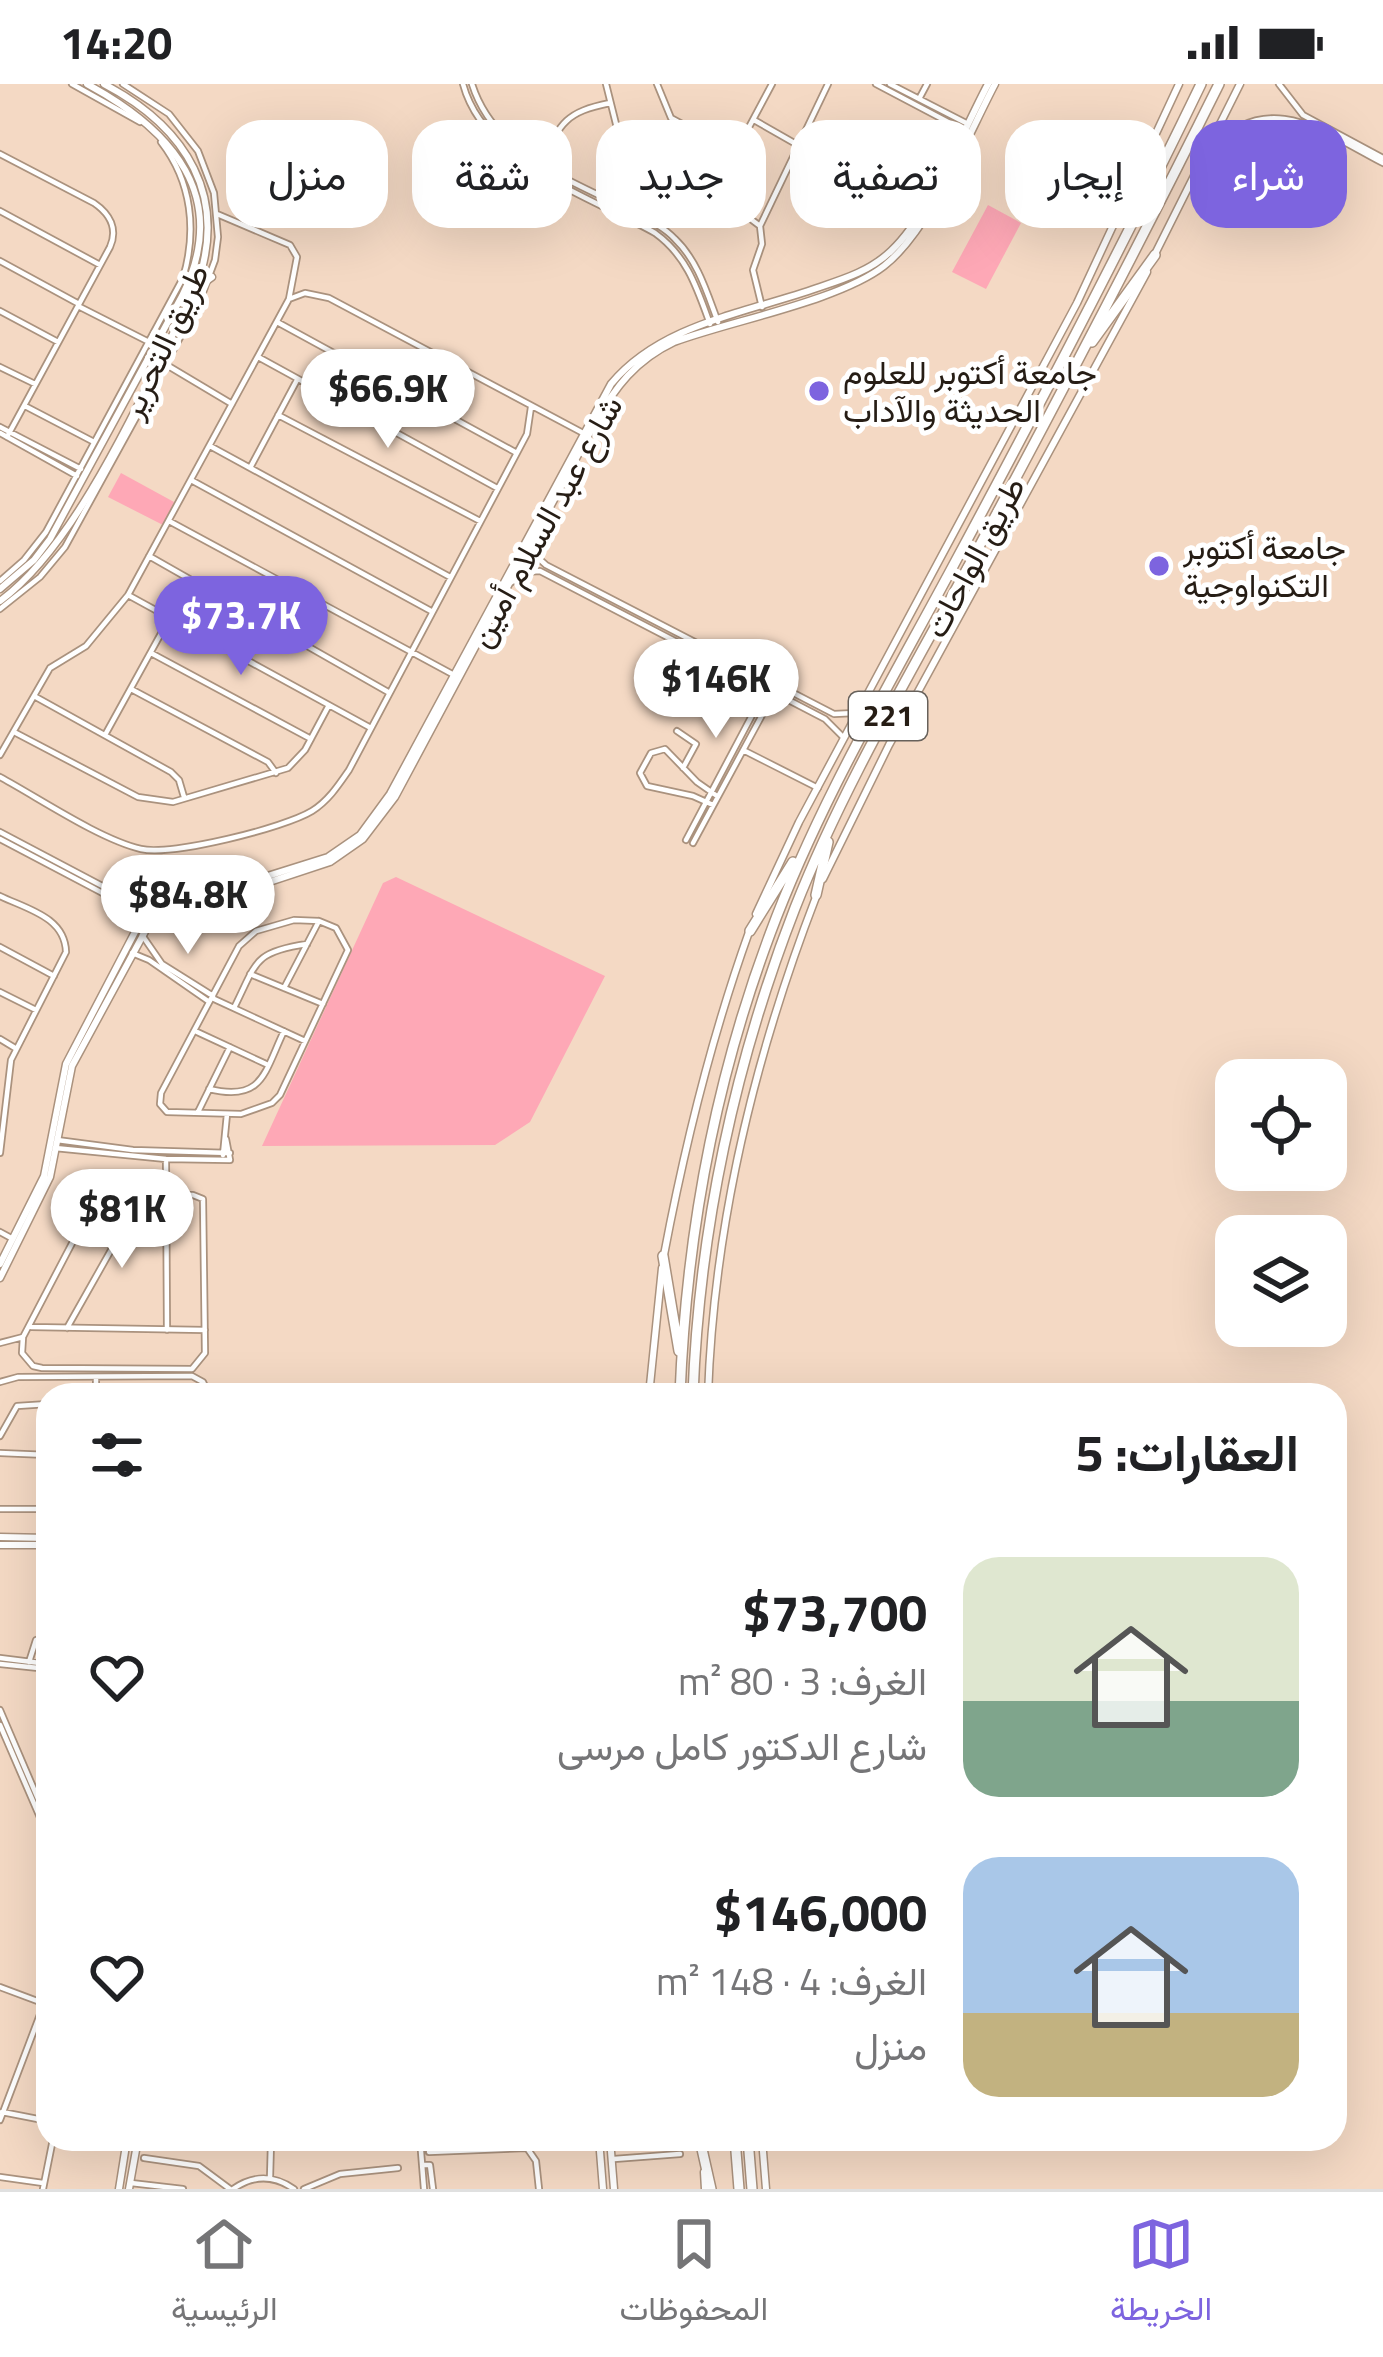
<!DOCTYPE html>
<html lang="ar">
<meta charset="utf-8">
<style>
:root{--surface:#fff;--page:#f6f6f6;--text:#202124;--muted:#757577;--line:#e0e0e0;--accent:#7d64df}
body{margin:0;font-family:"Titillium Web",Vazirmatn,sans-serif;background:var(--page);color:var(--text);direction:rtl;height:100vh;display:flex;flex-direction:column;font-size:45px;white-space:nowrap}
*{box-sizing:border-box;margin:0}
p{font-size:39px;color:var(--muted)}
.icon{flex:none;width:66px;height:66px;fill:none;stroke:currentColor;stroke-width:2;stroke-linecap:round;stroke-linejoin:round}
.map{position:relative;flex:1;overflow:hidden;direction:ltr}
.side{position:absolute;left:36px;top:1299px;width:1311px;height:768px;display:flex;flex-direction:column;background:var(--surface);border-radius:36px;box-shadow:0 12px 48px #0002;direction:rtl}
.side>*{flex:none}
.banner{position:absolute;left:36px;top:36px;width:1311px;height:108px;direction:rtl;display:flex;gap:24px}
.buttons{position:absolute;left:1215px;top:975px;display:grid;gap:24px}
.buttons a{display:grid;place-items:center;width:132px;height:132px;border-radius:24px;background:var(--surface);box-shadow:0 12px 48px #0002;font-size:60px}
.price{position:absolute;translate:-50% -102px;padding:0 27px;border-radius:42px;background:#fff;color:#222;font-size:39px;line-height:78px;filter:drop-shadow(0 3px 6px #0008)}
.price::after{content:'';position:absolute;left:50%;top:72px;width:36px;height:27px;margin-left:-18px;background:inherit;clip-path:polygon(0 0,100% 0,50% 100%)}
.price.current{background:var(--accent);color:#fff}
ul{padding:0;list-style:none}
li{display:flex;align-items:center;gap:36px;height:300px;padding:0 48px}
li span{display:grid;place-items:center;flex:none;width:336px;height:240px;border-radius:36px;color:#555}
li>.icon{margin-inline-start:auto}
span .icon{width:144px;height:144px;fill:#fffc;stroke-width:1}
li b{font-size:51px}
h2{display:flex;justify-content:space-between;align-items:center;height:144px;padding:0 48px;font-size:51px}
.tag{padding:0 42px;border-radius:36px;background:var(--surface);box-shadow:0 12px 48px #0002;font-size:42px;line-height:108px}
.tag.current{background:var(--accent);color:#fff}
.status{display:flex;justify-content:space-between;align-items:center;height:84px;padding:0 60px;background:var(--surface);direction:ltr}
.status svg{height:33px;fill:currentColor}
.tab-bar{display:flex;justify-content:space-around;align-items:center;height:168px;border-top:3px solid var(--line);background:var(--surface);font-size:33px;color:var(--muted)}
.tab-bar a{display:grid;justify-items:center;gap:6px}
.tab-bar .current{color:var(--accent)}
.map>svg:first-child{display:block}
.green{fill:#fea8b6}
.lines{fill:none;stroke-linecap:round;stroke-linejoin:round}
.minor-casing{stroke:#aa927e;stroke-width:8}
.tertiary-casing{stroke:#aa927e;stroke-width:9}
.trunk-casing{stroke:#aa927e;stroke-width:12}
.minor{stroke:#fff;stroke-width:4.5}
.tertiary{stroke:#fff;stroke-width:6}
.trunk{stroke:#fff;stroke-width:9}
.poi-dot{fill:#7d64df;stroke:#fff;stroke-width:4.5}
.labels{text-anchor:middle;stroke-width:10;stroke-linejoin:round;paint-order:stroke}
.shield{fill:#fff;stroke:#67615b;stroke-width:3}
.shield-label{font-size:30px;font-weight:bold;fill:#261d15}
.street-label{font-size:33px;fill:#261d15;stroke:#fff}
.poi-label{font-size:33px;fill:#261d15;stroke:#fff;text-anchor:start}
</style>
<div class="status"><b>14:20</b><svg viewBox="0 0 49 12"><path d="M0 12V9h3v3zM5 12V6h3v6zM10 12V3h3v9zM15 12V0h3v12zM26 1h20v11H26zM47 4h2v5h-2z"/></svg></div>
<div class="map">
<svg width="1383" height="2105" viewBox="0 0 1383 2105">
<rect width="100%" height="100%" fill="#f4d9c4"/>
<!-- green -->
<path class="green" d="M988 121 1021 139 986 205 952 188Z
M121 389 174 418 163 441 108 413Z
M396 793 605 892 530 1038 495 1061 262 1062 383 799Z"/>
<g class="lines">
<!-- minor casing -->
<g class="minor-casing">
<path id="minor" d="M72 0 140 38
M463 0C484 79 589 112 655 149 687 172 697 204 710 240
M472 0C494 70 567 94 627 125 644 134 662 141 675 155 698 177 707 209 718 238
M606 0 617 44 638 68 690 98H711L724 90 772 0
M657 0 671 34 734 68
M876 0 967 48
M890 0 968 40
M1279 0 1303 31 1383 74
M919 15 927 0
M754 36 796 60
M1210 66C1268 3 1323 48 1383 79
M0 70 94 119C110 130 118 145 110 163L7 353
M542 77C561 38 566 28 610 19
M704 100 760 142
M0 127 100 181
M217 130 290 161 297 173 289 215
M0 177 79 220
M78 222 149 258
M762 223 753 186 762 160 760 142 828 0
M0 227 58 258
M277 238 515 368
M260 274 497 404
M165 280 232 320
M0 283 35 300
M25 322 94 358
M278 331 480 437
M0 343 81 385
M0 349 77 392
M210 362 450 493
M250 384 297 296
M191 396 431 527
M169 437 454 591
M536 452V472L546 481 834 630 855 629
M149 472 388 608
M0 497 24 476 46 448 183 194C197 147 192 98 161 58
M512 498 526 488 540 487 825 635 843 653
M128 511 369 643
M0 525 40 493 65 463 199 219 215 176 218 153 214 109 198 67 169 30 123 0
M151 569 311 655
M131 605 268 678 276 689
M34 612 171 688 179 696 184 713
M677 647 696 660 683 684
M14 648 138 713 173 718 288 684 305 666 329 621
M105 651 169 535
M743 666 818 704
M0 671 50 584 86 562 128 511 289 215 305 209 329 214 583 349
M0 693C39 714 99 755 141 765 172 772 284 744 312 727 328 717 338 702 349 686L527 350 531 323
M713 721 693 712 647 702 640 689 651 669 665 665 697 698 717 712
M0 748 144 824
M0 755 131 824 136 833
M686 756 767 603
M693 759 775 607
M0 812C27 825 65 833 66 868L11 976 0 1069
M294 836 319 837 336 844 348 866 280 1011 272 1019 241 1030 167 1028 160 1020 161 1009 239 862 256 847Z
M142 851 162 880 213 912
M0 863 54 892
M132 869 149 876 208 917
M250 890 323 920
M284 904 319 837
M0 908 36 926
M212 914 305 957
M234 924C257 878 253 868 307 860
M195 947 266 980
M0 955 15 964
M209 1005C263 1018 264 989 284 947
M198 1028 230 963
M57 1056 133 1066 230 1069
M55 1064 166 1075 230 1076 226 1055
M223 1071 227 1030
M166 1078 167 1246
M109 1111H193L203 1115 205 1269 192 1285 42 1284 33 1282 22 1269 23 1253 91 1123Z
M0 1148 13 1155
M31 1243 205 1246
M67 1244 141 1113
M0 1259 23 1253
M96 1293V1311
M0 1298 18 1293 192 1292 203 1298 209 1311
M0 1352 17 1322 48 1320
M0 1369 48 1371
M48 1371V1356
M0 1425H48
M0 1574 48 1580
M29 1578 36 1556 48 1554
M0 1580 48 1585
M0 1626 48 1738
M0 1641 48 1752
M0 1903 48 1921
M2 2028 48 2037
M0 2036 44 1920
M238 2055H309
M420 2055 424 2105
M429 2068 527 2064 536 2077 539 2105
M144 2074 199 2082 230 2105
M614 2075 680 2070
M423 2081H430L433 2105
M0 2093 43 2099
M270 2094 271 2058
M131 2099 183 2105
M43 2105 53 2055
M233 2105C253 2091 274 2091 294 2105
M304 2105 340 2090 398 2084"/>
</g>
<!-- tertiary casing -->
<g class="tertiary-casing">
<path id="tertiary" d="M1155 170 1240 0
M198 203 212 193
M0 505 34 476 50 455 182 212C232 112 172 46 87 0
M0 517C82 457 147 298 195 206 231 113 186 43 104 0
M823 795 889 661 1147 188
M136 833a9 9 0 1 1 18 0a9 9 0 1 1-18 0Z
M148 824 169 823 328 773 360 751 390 710 611 300C661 240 746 229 817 204 844 195 870 187 891 167 929 132 963 47 988 0
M756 830 799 738 1077 219 1179 0
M154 836 330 778 363 755 395 713 595 339C615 303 636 276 674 258 730 237 839 217 884 182 930 146 967 53 995 0
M664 1171C685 1060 711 954 749 848
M0 1180 44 1092 66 980 136 846V836
M0 1194 50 1093 72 982 148 842
M649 1311 662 1184
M708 1311C714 1138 754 974 816 813
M0 1453 48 1454
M0 1461H48
M599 2055 603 2105
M610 2055 614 2105
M762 2055 766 2105
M704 2088 705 2105
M119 2105 127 2055
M129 2105 138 2055"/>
</g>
<!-- trunk casing -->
<g class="trunk-casing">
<path id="trunk" d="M1092 258 1155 171
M816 811 828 758
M750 847 793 778
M663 1172 679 1267
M680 1311C686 1155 715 997 770 850 818 721 887 605 952 484 1038 324 1122 164 1201 0
M693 1311C699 1146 735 978 795 824 847 692 923 569 989 444 1068 297 1145 149 1219 0
M735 2055 739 2105
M748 2055 752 2105
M702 2065 711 2105"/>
</g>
<!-- minor -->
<use href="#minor" class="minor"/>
<!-- tertiary -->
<use href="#tertiary" class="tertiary"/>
<!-- trunk -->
<use href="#trunk" class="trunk"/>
</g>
<!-- markers -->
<g class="poi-dot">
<circle cx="819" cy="307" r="12"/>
<circle cx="1159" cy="482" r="12"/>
</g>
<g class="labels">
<!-- shield labels -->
<rect class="shield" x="849" y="608" width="78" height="48" rx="9"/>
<g class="shield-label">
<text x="888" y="642">221</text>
</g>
<!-- street labels -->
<g class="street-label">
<text transform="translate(164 257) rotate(-65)" y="12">طريق التحرير</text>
<text transform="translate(545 437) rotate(-61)" y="12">شارع عبد السلام أمين</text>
<text transform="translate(974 473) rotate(-62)" y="12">طريق الواحات</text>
</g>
<!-- poi labels -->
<g class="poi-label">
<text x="843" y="300">جامعة أكتوبر للعلوم<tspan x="843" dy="38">الحديثة والآداب</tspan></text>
<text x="1183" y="475">جامعة أكتوبر<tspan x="1183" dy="38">التكنواوجية</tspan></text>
</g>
</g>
</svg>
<div class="buttons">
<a><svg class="icon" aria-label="locate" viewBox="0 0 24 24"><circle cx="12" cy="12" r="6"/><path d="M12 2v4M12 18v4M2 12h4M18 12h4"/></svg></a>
<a><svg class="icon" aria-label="layers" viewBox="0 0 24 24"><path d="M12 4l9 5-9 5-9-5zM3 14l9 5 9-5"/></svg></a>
</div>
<b class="price" style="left:388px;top:367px">$66.9K</b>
<b class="price current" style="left:241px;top:594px">$73.7K</b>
<b class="price" style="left:716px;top:657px">$146K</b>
<b class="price" style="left:188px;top:873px">$84.8K</b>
<b class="price" style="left:122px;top:1187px">$81K</b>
<div class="banner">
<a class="tag current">شراء</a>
<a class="tag">إيجار</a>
<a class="tag">تصفية</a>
<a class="tag">جديد</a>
<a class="tag">شقة</a>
<a class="tag">منزل</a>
</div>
<section class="side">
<h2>العقارات: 5<svg class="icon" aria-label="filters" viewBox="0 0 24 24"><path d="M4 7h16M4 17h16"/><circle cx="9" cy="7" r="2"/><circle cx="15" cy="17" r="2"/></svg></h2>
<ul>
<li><span style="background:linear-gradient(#dfe7d0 60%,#7fa58c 0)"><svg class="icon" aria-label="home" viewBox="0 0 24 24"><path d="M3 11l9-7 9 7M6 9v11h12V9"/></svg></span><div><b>$73,700</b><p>الغرف: 3 · 80 m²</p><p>شارع الدكتور كامل مرسى</p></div><svg class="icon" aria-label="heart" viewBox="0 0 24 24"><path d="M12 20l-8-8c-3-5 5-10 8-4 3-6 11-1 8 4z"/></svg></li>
<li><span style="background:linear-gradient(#a9c7e8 65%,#c2b280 0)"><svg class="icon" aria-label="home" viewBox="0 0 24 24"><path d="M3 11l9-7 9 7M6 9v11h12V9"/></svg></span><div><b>$146,000</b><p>الغرف: 4 · 148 m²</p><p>منزل</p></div><svg class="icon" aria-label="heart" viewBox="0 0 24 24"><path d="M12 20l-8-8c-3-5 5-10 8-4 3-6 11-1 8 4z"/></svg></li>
</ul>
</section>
</div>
<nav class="tab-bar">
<a class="current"><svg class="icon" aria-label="map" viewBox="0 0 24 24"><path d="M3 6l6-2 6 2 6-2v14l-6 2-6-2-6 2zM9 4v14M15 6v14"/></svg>الخريطة</a>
<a><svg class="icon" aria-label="saved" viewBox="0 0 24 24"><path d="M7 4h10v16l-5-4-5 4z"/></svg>المحفوظات</a>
<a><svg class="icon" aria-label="home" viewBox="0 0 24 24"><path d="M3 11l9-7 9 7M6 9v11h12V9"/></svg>الرئيسية</a>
</nav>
